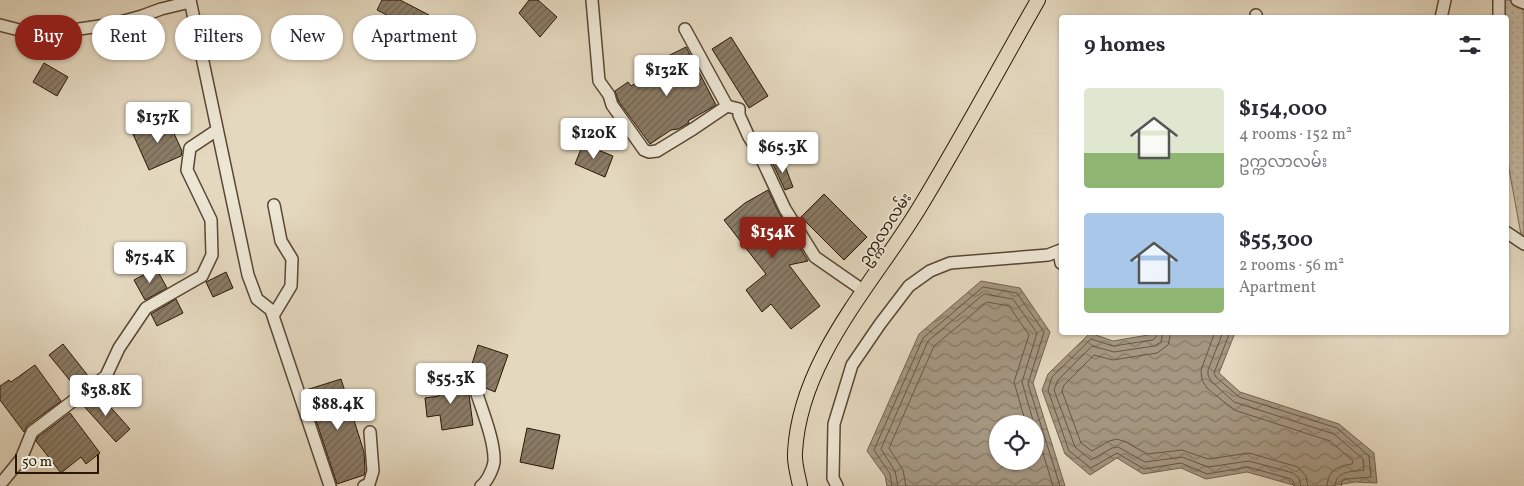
<!DOCTYPE html>
<meta charset="utf-8">
<style>
:root{--surface:#fff;--page:#f7f7f7;--text:#2b2b33;--muted:#7c7c81;--accent:#8f2418}
body{margin:0;font-family:Vollkorn,"Noto Sans Myanmar",serif;background:var(--page);color:var(--text);height:100vh;display:flex;flex-direction:column;font-size:19px;white-space:nowrap}
*{box-sizing:border-box;margin:0}
p{font-size:16px;color:var(--muted)}
.icon{flex:none;width:28px;height:28px;fill:none;stroke:currentColor;stroke-width:2;stroke-linecap:round;stroke-linejoin:round}
.map{position:relative;flex:1;overflow:hidden}
.details{position:absolute;left:1059px;top:15px;width:450px;height:320px;display:flex;flex-direction:column;background:var(--surface);border-radius:5px;box-shadow:0 1px 4px #0004}
.details>*{flex:none}
.hud{position:absolute;left:15px;top:15px;width:475px;height:45px;display:flex;gap:10px}
.controls{position:absolute;left:989px;top:415px;display:grid;gap:10px}
.controls a{display:grid;place-items:center;width:55px;height:55px;border-radius:50%;background:var(--surface);box-shadow:0 1px 4px #0004;font-size:25px}
.scale{position:absolute;left:15px;bottom:12px;width:84px;box-sizing:border-box;padding-left:5px;border:2px solid #291706;border-top:0;font-size:14px;line-height:18px;white-space:nowrap;color:#291706;-webkit-text-stroke:4px #ede6d5;paint-order:stroke}
.price{position:absolute;translate:-50% -42px;padding:0 11px;border-radius:5px;background:#fff;color:#222;font-size:16px;line-height:32px;filter:drop-shadow(0 1px 2px #0008)}
.price::after{content:'';position:absolute;left:50%;top:30px;width:15px;height:11px;margin-left:-8px;background:inherit;clip-path:polygon(0 0,100% 0,50% 100%)}
.price.active{background:var(--accent);color:#fff}
ul{padding:0;list-style:none}
li{display:flex;align-items:center;gap:15px;height:125px;padding:0 25px}
li span{display:grid;place-items:center;flex:none;width:140px;height:100px;border-radius:5px;color:#555}
li>.icon{margin-inline-start:auto}
span .icon{width:60px;height:60px;fill:#fffc;stroke-width:1}
li b{font-size:21px}
h2{display:flex;justify-content:space-between;align-items:center;height:60px;padding:0 25px;font-size:21px}
.chip{padding:0 18px;border-radius:22px;background:var(--surface);box-shadow:0 1px 4px #0004;font-size:18px;line-height:45px}
.chip.active{background:var(--accent);color:#fff}
.map>svg:first-child{display:block}
.grass{fill:url(#grass-dots);stroke:#766753}
.water{fill:url(#water-waves);stroke:#73634f;fill-rule:evenodd}
.lines{fill:none;stroke-linecap:round;stroke-linejoin:round}
.shore{stroke:#665643;stroke-width:1}
.building{fill:url(#building-hatch);stroke:#291706}
.minor-casing{stroke:#584734;stroke-width:14}
.major-casing{stroke:#291706;stroke-width:16}
.minor{stroke:#ede6d5;stroke-width:11}
.major{stroke:#e4d8bf;stroke-width:14}
.labels{text-anchor:middle;stroke-width:4;stroke-linejoin:round;paint-order:stroke}
.street-label{font-size:15px;fill:#291706;stroke:#ede6d5}
</style>
<div class="map">
<svg width="1524" height="486" viewBox="0 0 1524 486">
<defs>
<pattern id="grass-dots" width="8" height="8" patternUnits="userSpaceOnUse" patternTransform="scale(1.25)"><rect width="8" height="8" fill="#c4b7a0"/><path d="M2 2h.1M6 6h.1" fill="none" stroke="#a89d88" stroke-width="1.8" stroke-linecap="round"/></pattern>
<pattern id="water-waves" width="16" height="10" patternUnits="userSpaceOnUse" patternTransform="scale(1.25)"><rect width="16" height="10" fill="#a49680"/><path d="M0 5q4-4 8 0t8 0" fill="none" stroke="#867967"/></pattern>
<pattern id="building-hatch" width="6" height="6" patternUnits="userSpaceOnUse" patternTransform="scale(1.25)"><rect width="6" height="6" fill="#8a7b66"/><path d="M-1 1l2-2M0 6l6-6M5 7l2-2" fill="none" stroke="#716452"/></pattern>
</defs>
<rect width="100%" height="100%" fill="#e4d8bf"/>
<filter id="stains"><feTurbulence type="fractalNoise" baseFrequency=".004" numOctaves="4"/><feColorMatrix values="0 0 0 0 .2 0 0 0 0 .09 0 0 0 0 .02 0 0 0 .5 -.17"/></filter>
<radialGradient id="worn" r=".72"><stop offset=".6" stop-color="#630" stop-opacity="0"/><stop offset="1" stop-color="#630" stop-opacity=".3"/></radialGradient>
<!-- grass -->
<path class="grass" d="M1496 0H1524V251L1509 169 1506 130V18L1497 17Z"/>
<!-- water -->
<path class="water" d="M981 281 1020 288 1050 332 1033 383 1065 486H887L885 476 867 451 919 334ZM998 424H1035V461H998Z
M1090 333 1113 341 1160 333H1235L1219 373 1240 392 1339 424 1374 453 1377 483 1355 482 1331 486H1297L1247 472 1206 479 1181 468 1143 474 1117 458 1090 475 1065 454 1042 390 1048 374Z"/>
<g class="lines">
<!-- shore -->
<path class="shore" d="M1157 332 1156 337 1153 340 1113 346 1091 339 1052 377 1048 390 1069 451 1091 468 1117 453 1144 469 1181 463 1207 474 1248 467 1291 479 1294 482V486
M1163 332 1161 342 1154 346 1114 352 1092 346 1058 380 1054 390 1075 447 1091 460 1112 448 1118 447 1145 462 1182 457 1208 467 1249 461 1293 473 1299 478 1301 486
M1171 332 1168 345 1157 353 1113 360 1094 355 1064 385 1062 391 1081 443 1092 451 1109 441 1117 439 1126 442 1147 454 1182 450 1208 459 1249 453 1298 467 1306 476 1308 486
M1215 332 1201 370 1202 380 1207 388 1234 410 1330 441 1353 461 1352 464C1338 466 1328 470 1327 486
M1223 332 1208 370V375L1211 381 1234 402 1334 434 1363 459 1364 470C1352 472 1336 470 1335 486
M1230 332 1214 373 1216 377 1239 397 1337 428 1369 456 1371 477 1346 479 1342 481 1341 486
M1035 427 1053 486
M892 486 890 474 874 450 923 338 983 287 1017 293 1044 332 1028 384 1060 486
M898 486 895 471 881 449 928 341 984 294 1013 299 1037 333 1022 382 1034 424
M906 486 903 470 889 448 934 346 987 302 1009 306 1029 335 1014 382 1026 424"/>
</g>
<!-- building -->
<path class="building" d="M382 0H400L429 15 420 32 377 10Z
M529 0H538L557 17 540 37 519 13Z
M731 37 768 96 749 108 712 49Z
M686 47 716 105 688 121 689 123 678 129 671 130 650 144 619 102 615 91 628 82 631 86 665 66 662 59Z
M44 63 68 77 57 96 33 82Z
M167 118 182 151 181 156 149 170 133 134Z
M583 144 613 156 605 177 575 164Z
M782 158 793 187 785 190 772 162Z
M768 190 779 213 808 261 789 265 820 306 791 329 771 304 762 312 746 290 766 274 724 220 745 203Z
M824 194 867 237 844 260 801 217Z
M156 268 167 288 145 300 134 280Z
M226 272 233 288 213 297 206 282Z
M176 299 183 313 157 326 151 314Z
M63 344 89 377 86 380 87 381 77 389 49 355Z
M478 345 508 355 495 392 467 380Z
M35 365 61 401 27 426 24 432 0 400V386L9 380 11 382Z
M341 379 364 452 365 470 364 475 337 484 306 390Z
M467 380 473 425 442 430 440 415 427 417 425 398 439 396 437 384Z
M97 392 130 429 116 442 82 404Z
M70 413 100 453 86 464 81 457 61 473 36 441 38 437Z
M527 428 560 435 553 469 520 462Z"/>
<g class="lines">
<!-- minor casing -->
<g class="minor-casing">
<path id="minor" d="M190 0 248 275 257 299 271 310 330 486
M592 0 599 81 609 95 612 105 644 150 649 152 657 151 693 129 727 106 739 109V115L749 137 758 151 785 209 815 257 864 291
M1517 0 1524 3
M1256 15 1257 18
M1499 15V0
M1441 18 1445 0
M0 25 31 33 66 31 113 24 142 16 161 9 190 2
M685 29 727 106
M1506 232 1524 244
M1059 251 1061 263
M273 316 291 286 292 259 281 241 274 205
M477 394C483 413 495 442 494 462 493 469 487 482 481 486
M3 481 21 459 32 432 106 376 119 348 146 308 202 276 212 255 211 220 187 170 190 148 217 130
M364 486 369 484 373 471 370 432
M837 486 833 478 834 424 852 365 880 324 909 286 930 271 950 263 1048 255 1061 250"/>
</g>
<!-- major casing -->
<g class="major-casing">
<path id="major" d="M800 486C798 475 794 463 795 452 800 360 872 285 918 210 960 141 998 70 1038 0"/>
</g>
<!-- minor -->
<use href="#minor" class="minor"/>
<!-- major -->
<use href="#major" class="major"/>
</g>
<g class="labels">
<!-- street labels -->
<g class="street-label">
<text transform="translate(885 229) rotate(-57)" y="5">ဥက္ကလာလမ်း</text>
</g>
</g>
<rect width="100%" height="100%" filter="url(#stains)"/>
<rect width="100%" height="100%" fill="url(#worn)"/>
</svg>
<div class="controls">
<a><svg class="icon" aria-label="locate" viewBox="0 0 24 24"><circle cx="12" cy="12" r="6"/><path d="M12 2v4M12 18v4M2 12h4M18 12h4"/></svg></a>
</div>
<div class="scale">50 m</div>
<b class="price" style="left:667px;top:97px">$132K</b>
<b class="price" style="left:158px;top:144px">$137K</b>
<b class="price" style="left:594px;top:160px">$120K</b>
<b class="price" style="left:783px;top:174px">$65.3K</b>
<b class="price active" style="left:773px;top:259px">$154K</b>
<b class="price" style="left:150px;top:284px">$75.4K</b>
<b class="price" style="left:451px;top:405px">$55.3K</b>
<b class="price" style="left:106px;top:417px">$38.8K</b>
<b class="price" style="left:338px;top:431px">$88.4K</b>
<div class="hud">
<a class="chip active">Buy</a>
<a class="chip">Rent</a>
<a class="chip">Filters</a>
<a class="chip">New</a>
<a class="chip">Apartment</a>
</div>
<section class="details">
<h2>9 homes<svg class="icon" aria-label="filters" viewBox="0 0 24 24"><path d="M4 7h16M4 17h16"/><circle cx="9" cy="7" r="2"/><circle cx="15" cy="17" r="2"/></svg></h2>
<ul>
<li><span style="background:linear-gradient(#dfe7d0 65%,#8fb573 0)"><svg class="icon" aria-label="home" viewBox="0 0 24 24"><path d="M3 11l9-7 9 7M6 9v11h12V9"/></svg></span><div><b>$154,000</b><p>4 rooms · 152 m²</p><p>ဥက္ကလာလမ်း</p></div></li>
<li><span style="background:linear-gradient(#a9c7e8 75%,#8fb573 0)"><svg class="icon" aria-label="home" viewBox="0 0 24 24"><path d="M3 11l9-7 9 7M6 9v11h12V9"/></svg></span><div><b>$55,300</b><p>2 rooms · 56 m²</p><p>Apartment</p></div></li>
</ul>
</section>
</div>
